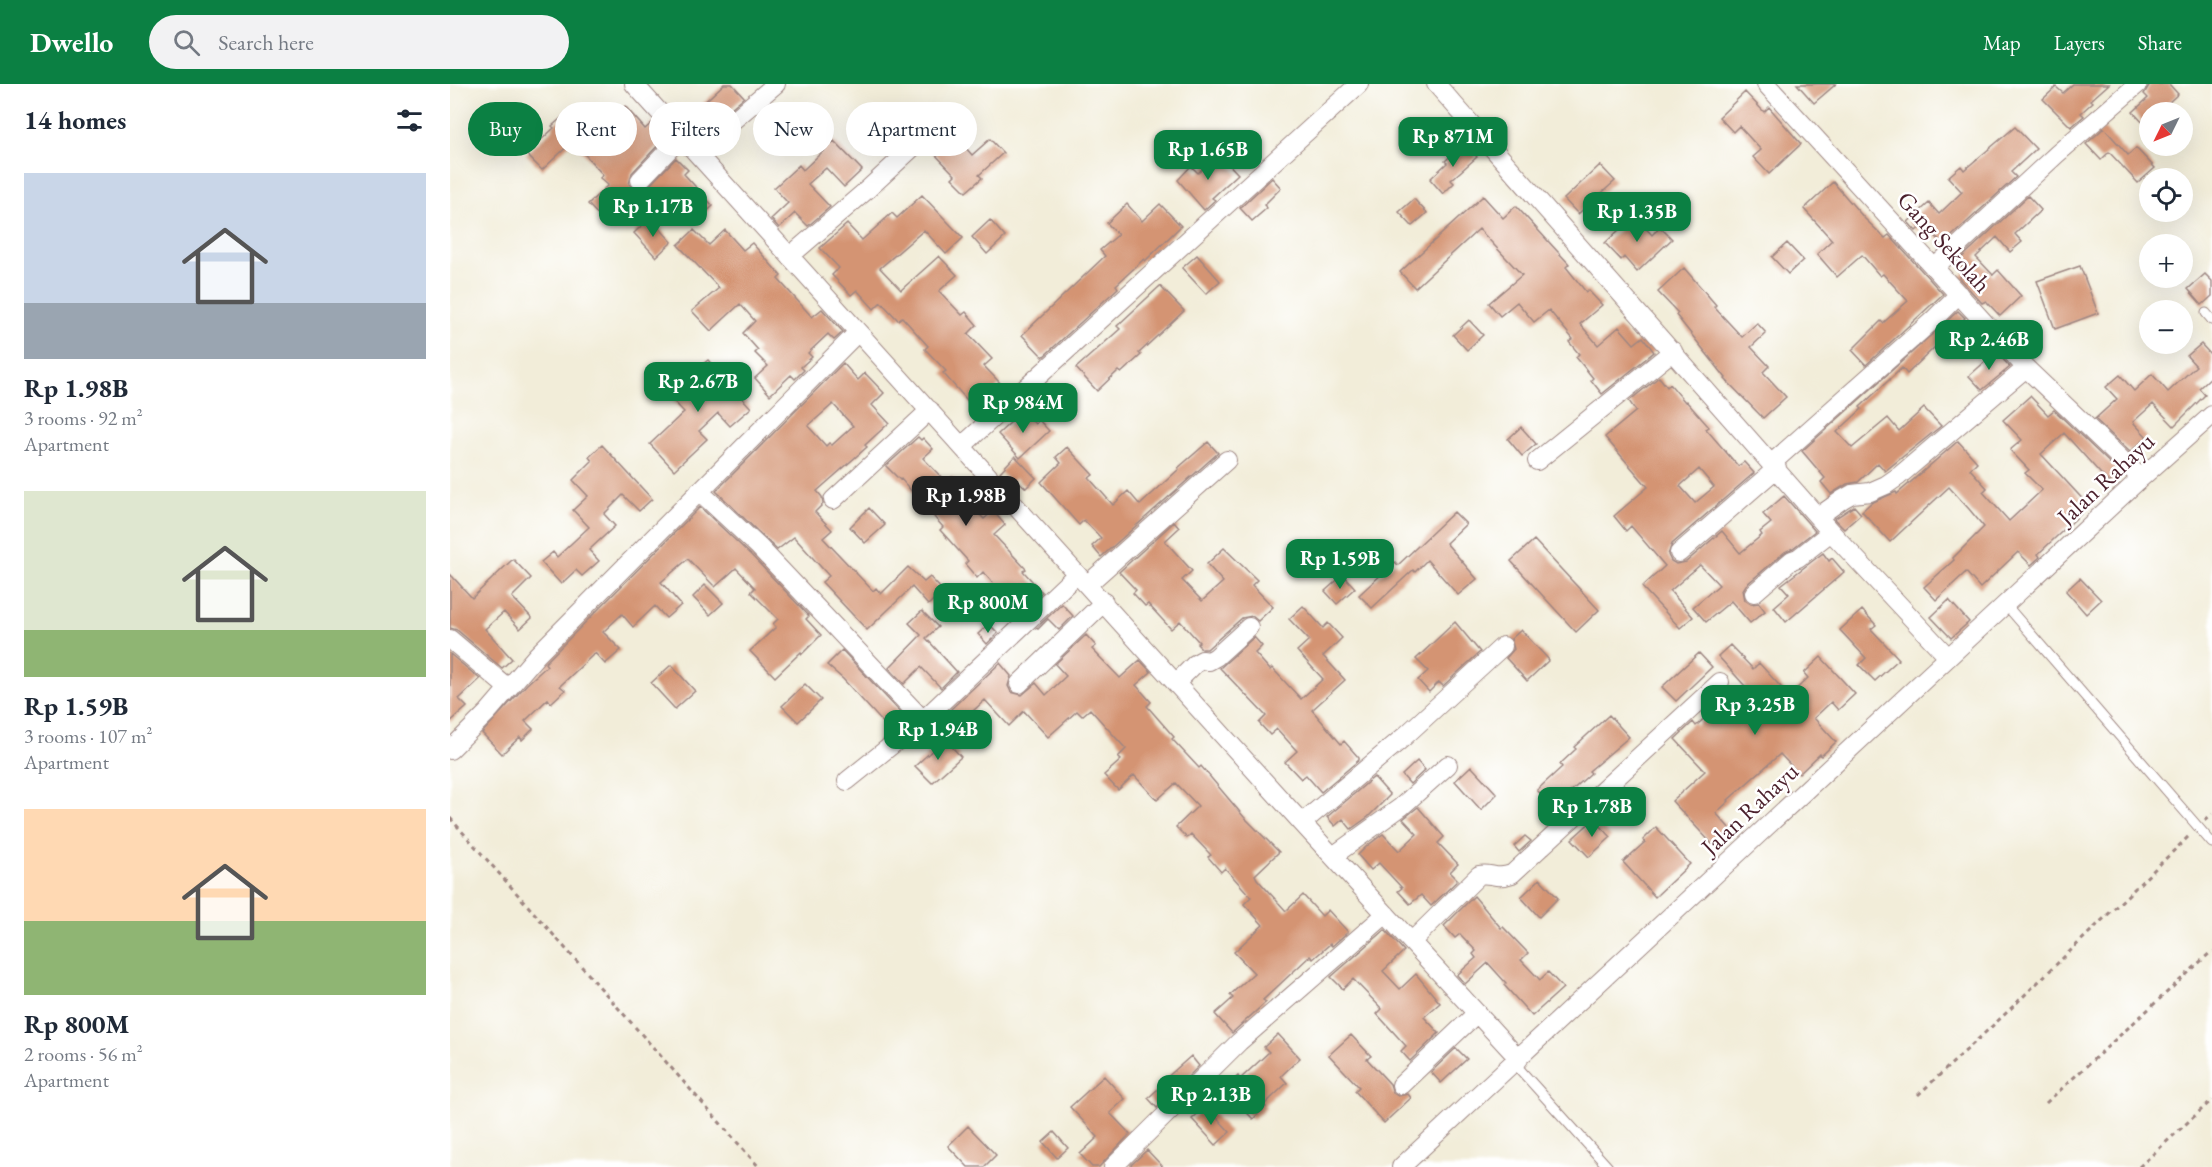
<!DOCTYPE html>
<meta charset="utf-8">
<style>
:root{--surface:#fff;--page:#f2f2f3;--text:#1f2937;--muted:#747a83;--accent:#0b8043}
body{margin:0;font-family:"EB Garamond",serif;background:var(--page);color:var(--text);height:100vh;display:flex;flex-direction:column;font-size:22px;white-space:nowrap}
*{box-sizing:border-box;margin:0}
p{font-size:20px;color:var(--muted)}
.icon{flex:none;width:33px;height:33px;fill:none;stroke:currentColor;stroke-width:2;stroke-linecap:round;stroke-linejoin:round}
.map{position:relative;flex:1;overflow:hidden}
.drawer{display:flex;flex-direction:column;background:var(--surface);width:450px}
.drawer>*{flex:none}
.banner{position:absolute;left:18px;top:18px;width:570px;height:54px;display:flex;gap:12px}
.needle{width:39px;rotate:227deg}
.tools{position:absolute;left:1689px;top:18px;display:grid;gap:12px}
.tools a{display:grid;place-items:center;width:54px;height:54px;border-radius:50%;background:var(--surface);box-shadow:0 6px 24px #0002;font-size:30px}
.price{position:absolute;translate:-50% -51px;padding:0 14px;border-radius:12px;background:var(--accent);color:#fff;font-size:20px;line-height:39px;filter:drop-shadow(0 2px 3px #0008)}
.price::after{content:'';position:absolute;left:50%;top:36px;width:18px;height:14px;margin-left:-9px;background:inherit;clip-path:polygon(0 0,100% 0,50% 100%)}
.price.on{background:#222;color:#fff}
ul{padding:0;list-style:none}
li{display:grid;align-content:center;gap:12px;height:318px;padding:0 24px}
li span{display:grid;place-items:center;height:186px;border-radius:0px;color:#555}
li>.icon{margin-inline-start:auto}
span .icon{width:108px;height:108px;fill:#fffc;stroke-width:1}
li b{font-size:26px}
h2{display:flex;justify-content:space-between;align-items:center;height:72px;padding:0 24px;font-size:26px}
.tag{padding:0 21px;border-radius:27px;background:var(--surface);box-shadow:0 6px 24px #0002;font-size:21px;line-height:54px}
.tag.on{background:var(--accent);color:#fff}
header{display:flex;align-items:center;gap:36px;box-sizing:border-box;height:84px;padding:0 30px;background:var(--accent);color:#fff}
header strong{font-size:28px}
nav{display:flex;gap:33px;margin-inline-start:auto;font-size:21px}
.search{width:420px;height:54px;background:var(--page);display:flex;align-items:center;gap:15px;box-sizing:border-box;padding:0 21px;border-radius:33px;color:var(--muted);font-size:22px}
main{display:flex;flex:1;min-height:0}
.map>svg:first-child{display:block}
.building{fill:#d49473;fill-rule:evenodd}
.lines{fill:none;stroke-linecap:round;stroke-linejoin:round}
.lane-casing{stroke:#9e8682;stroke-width:11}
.street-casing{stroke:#9e8682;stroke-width:20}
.path{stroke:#9e8682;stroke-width:3;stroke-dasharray:4.5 4.5;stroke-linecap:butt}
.lane{stroke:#fff;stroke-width:9}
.street{stroke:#fff;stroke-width:18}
.labels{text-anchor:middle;stroke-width:5;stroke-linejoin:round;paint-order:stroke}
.street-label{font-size:24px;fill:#4a1f2b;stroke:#fff}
</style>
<header>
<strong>Dwello</strong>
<div class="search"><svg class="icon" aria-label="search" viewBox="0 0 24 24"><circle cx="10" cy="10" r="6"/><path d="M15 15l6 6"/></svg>Search here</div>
<nav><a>Map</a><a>Layers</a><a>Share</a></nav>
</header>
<main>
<section class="drawer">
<h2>14 homes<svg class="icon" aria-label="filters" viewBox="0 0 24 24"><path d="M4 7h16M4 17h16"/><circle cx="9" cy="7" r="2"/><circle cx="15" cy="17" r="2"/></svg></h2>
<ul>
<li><span style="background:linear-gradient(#c9d6e8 70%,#9aa5b1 0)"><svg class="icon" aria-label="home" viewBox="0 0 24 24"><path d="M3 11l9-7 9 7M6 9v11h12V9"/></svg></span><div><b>Rp 1.98B</b><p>3 rooms · 92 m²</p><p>Apartment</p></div></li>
<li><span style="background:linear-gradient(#dfe7d0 75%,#8fb573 0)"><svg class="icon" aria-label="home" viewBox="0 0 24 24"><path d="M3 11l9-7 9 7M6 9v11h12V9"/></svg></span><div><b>Rp 1.59B</b><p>3 rooms · 107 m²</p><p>Apartment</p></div></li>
<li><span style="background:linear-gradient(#ffd9b3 60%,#8fb573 0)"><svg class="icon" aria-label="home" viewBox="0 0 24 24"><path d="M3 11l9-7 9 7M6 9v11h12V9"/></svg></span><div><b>Rp 800M</b><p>2 rooms · 56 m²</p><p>Apartment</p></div></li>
</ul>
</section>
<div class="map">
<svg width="1762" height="1083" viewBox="0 0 1762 1083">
<rect width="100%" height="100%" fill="#fff"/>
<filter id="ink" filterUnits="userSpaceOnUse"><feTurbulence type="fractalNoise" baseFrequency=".0167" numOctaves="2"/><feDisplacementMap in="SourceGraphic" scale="12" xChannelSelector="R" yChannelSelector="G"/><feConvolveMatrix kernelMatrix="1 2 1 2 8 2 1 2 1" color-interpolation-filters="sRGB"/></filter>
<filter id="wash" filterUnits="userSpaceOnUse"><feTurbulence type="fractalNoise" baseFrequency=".008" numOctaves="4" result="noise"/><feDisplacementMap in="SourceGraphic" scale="24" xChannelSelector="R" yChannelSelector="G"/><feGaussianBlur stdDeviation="1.35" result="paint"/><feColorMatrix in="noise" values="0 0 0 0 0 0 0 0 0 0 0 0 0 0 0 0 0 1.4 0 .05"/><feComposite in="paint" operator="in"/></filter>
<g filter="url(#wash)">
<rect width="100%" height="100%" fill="#f2edd9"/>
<g id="blocks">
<!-- building -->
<path class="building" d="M274 0H282L294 13 261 41 247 25Z
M1347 0H1386L1364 19Z
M1623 0H1659L1641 16 1643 18 1631 29 1634 32 1621 43 1593 15 1606 3 1613 9Z
M1700 0H1719L1728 10 1708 28H1700V37L1695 41 1683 28 1698 14 1694 10Z
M1295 8 1314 28 1319 23 1351 60 1319 90 1303 73 1311 66 1289 42 1283 48 1269 33Z
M175 22 195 45 203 38 213 49 208 54 211 58 182 89 179 100 187 107H194L226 74 238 86 234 90 263 122 243 140 213 107 191 127 175 110 150 133 138 120 158 101 150 94 153 91 123 57 92 86 76 70 104 44 102 42 117 29 140 54Z
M1565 43 1586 65 1561 88 1566 93 1493 160 1474 140 1466 147 1458 138 1479 119 1489 130 1512 108 1498 93 1511 82 1514 86Z
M1654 44 1678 71 1686 64 1705 84 1688 99 1659 68 1651 76 1636 60Z
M499 45 522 71 540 55 553 69 529 91 532 94 516 108 502 94 505 91 479 64Z
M384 57 412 86 394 103 376 84 358 100 380 123 358 142 345 129 329 144 321 135 338 119 324 104 349 81 353 86Z
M1015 59 1027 73 1001 96 1004 99 993 110 980 95 997 79 995 77Z
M769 70 788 90 762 114 765 116 754 126 728 96 741 82 748 89Z
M1150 81 1165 97 1128 130 1114 115Z
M822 94 831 104 814 121 817 124 802 137 790 124Z
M1383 98 1415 135 1435 154 1439 151 1493 210 1416 281 1402 266 1431 237 1433 239 1458 217 1433 190 1430 192 1412 171 1387 193 1367 170 1382 156 1354 125Z
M472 111 513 154 496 170 474 146 430 184 451 206 489 172 507 191 489 207 512 231 516 228 527 241 518 250 542 275 534 282 551 300 525 325 493 289 496 287 475 265 478 262 452 233 448 236 431 218 424 225 407 206 401 211 382 191 389 184 370 164 397 140 412 156 442 129 447 134Z
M1033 112 1053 134 1066 122 1119 180 1116 183 1136 208 1138 206 1152 221 1130 240 1148 261 1169 243 1184 260 1193 253 1204 268 1152 310 1141 296 1143 294 1126 273 1129 270 1119 258 1123 255 1099 226 1084 238 1067 218 1050 232 1039 219 1072 191 1029 145 965 204 950 188Z
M1578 112 1591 126 1565 150 1572 158 1560 168 1547 153 1526 173 1543 191 1548 186 1571 212 1550 232 1536 217 1532 219 1509 194 1516 187 1507 178Z
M964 115 977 129 962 142 949 128Z
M677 120 692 137 710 120 731 142 695 177 694 175 666 201 668 204 593 273 572 251 655 172 650 166 668 151 657 139Z
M1184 132 1202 151 1210 143 1222 155 1187 188 1174 173 1171 176 1155 159Z
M200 134 222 158 206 173 184 149Z
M540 136 555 153 537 170 522 153Z
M244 146 259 161 275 146 293 166 302 159 331 192 328 195 362 233 372 225 393 248 384 256 378 250 358 269 362 273 351 283 354 286 345 295 341 291 320 311 305 294 318 282 305 269 308 266 293 249 305 237 290 220 261 247 242 227 269 204 228 161Z
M1337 159 1353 176 1338 190 1322 173Z
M747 171 770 197 756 210 732 184Z
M1630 182 1648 229 1605 245 1587 197Z
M1234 184 1266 221 1264 223 1292 253 1307 239 1316 249 1301 263 1319 282 1313 288 1336 313 1313 334 1275 295 1276 294 1226 231 1228 229 1208 208Z
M1755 190 1762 197V212L1752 221 1738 205Z
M710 202 734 227 689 269 691 271 671 289 668 287 647 307 626 284 670 245 667 242Z
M1508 227 1515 234 1457 290 1452 284 1410 323 1412 325 1387 348 1402 364 1438 334 1449 347 1474 324 1491 342 1435 387 1428 379 1408 398 1397 400 1381 410 1371 398 1375 394 1352 367Z
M1019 236 1033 251 1017 266 1003 251Z
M1751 260 1762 272V292L1749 304 1755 311 1724 342 1703 320 1683 338 1697 353 1680 368 1645 335 1667 315 1656 303 1670 291 1684 307 1702 290 1718 308 1746 282 1737 272Z
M1546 268 1560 283 1532 306 1519 292Z
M258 276 301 324 280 342 268 329 249 347 257 355 224 386 200 360 234 328 217 310Z
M393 279 408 296 415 289 434 309 422 321 439 339 415 361 417 363 367 407 372 413 373 420 365 428 382 446 373 454 423 507 426 504 431 510 458 483 474 498 480 493 493 507 478 521 462 503 417 546 372 498 379 492 344 453 327 466 266 407ZM383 320 403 342 382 361 379 359 376 362 358 342Z
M1209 293 1217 303 1220 300 1235 318 1236 317 1259 343 1256 345 1288 382 1294 378 1304 389 1222 460 1218 471 1221 477 1226 480 1236 478 1272 447 1290 469 1312 451 1310 448 1321 439 1313 430 1334 412 1365 447 1343 464 1335 468 1296 501 1293 506 1295 516 1301 520 1309 519 1315 527 1300 539 1281 517 1256 538 1243 523 1269 501 1250 481 1220 507 1243 533 1230 544 1192 503 1215 482 1181 442 1176 447 1164 432 1198 403 1155 353 1186 327 1179 317ZM1249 385 1264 403 1245 419 1230 402Z
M1580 312 1598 331 1604 326 1670 389 1659 399 1614 349 1591 370 1639 422 1588 470 1590 473 1581 481 1568 468 1530 504 1516 488 1486 516 1474 503 1504 476 1503 474 1534 443 1519 425 1499 403 1440 458 1412 427 1421 419 1446 408 1447 410 1508 357 1527 378 1520 385 1537 404 1533 408 1559 437 1592 406 1575 389 1579 386 1560 366 1572 356 1553 336Z
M573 327 585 340 589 336 599 347 570 374 548 350Z
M1071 343 1086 360 1072 372 1058 355Z
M468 353 471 356 473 354 483 365 473 374 496 398 502 393 510 402 506 406 534 435 543 427 555 441 544 451 576 485 573 487 592 508 565 533 551 519 556 514 533 488 527 494 515 480 518 477 490 446 493 443 451 395 450 396 436 382Z
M758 358 768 369 651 473 642 462 651 454 634 436 629 441 591 398 611 379 606 373 617 363 643 391 639 394 663 421 678 407 690 421 729 385 728 384Z
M152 361 202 415 189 427 173 411 154 430 165 442 139 466 149 477 132 492 126 486 111 500 91 478 103 468 107 473 139 443 123 426 138 412 123 396 142 377 139 373Z
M565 372 586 394 576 404 565 394 560 399 550 388Z
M1404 422 1411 430 1394 445 1384 435Z
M250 423 301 471 359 532 356 535 371 551 352 570 351 568 325 593 300 567 326 543 323 540 328 535 301 508 305 504 286 484 265 503 238 475 211 498 231 521 216 534 205 522 183 543 172 530 153 548 171 566 155 580 145 569 110 602 115 606 101 619 98 615 75 637 83 645 72 656 70 653 52 670 32 649 77 600 97 582 95 579Z
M419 424 435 441 415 459 400 443Z
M1004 428 1016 440 996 459 1027 495 1008 511 977 476 965 488 963 486 922 524 909 511 945 478 948 481Z
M724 438 729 444 715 457 742 487 732 496 752 517 773 498 757 480 774 464 807 496 802 501 823 523 808 537 802 532 792 534 757 565H752L747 560 749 558 730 537 721 545 698 520 695 522 683 509 686 506 669 488Z
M1084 456 1149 526 1126 548 1061 477Z
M1373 469 1379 477 1382 474 1394 488 1336 538 1324 523 1339 510 1331 501Z
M63 475 81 494 62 513 82 534 70 545 54 528 35 545 62 575 52 584 7 546 0 544V490L22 514Z
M893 491 905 504 887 520 875 507Z
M1630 494 1651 516 1636 530 1616 507Z
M255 501 273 519 260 531 243 513Z
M1499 516 1519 538 1501 554 1481 533Z
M612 520 623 532 609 546 598 535 588 545 586 544Z
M853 522 873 544 878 539 892 554 873 572 895 596 862 626 891 660 894 657 909 674V676L871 708 856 691 851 695 835 678 847 667 827 645 820 651 809 639 816 632 770 584 804 553 812 562 805 569 820 586 822 584 851 615 873 595 847 567 859 556 839 535Z
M1412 526 1426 541 1421 545 1449 575 1425 597 1409 581 1416 574 1390 546Z
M472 527 488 543 476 554 507 588 491 604 471 583 454 600 439 584 471 551 459 539Z
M1005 538 1030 568 993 602 989 598 979 608 968 596 978 587 966 575Z
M539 540 548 549 537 560 528 550Z
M1071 546 1099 576 1077 597 1056 574 1064 565 1061 555Z
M636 551 646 562 642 565 670 594 690 576 701 588 686 601 701 618 697 622 724 653 722 655 749 684 751 682 794 733 829 768 805 791 807 795 836 827 853 811 872 832 878 826 898 848 882 862 880 860 863 875 860 872 813 916 816 918 782 949 765 930 783 914 780 911 804 889 784 868 813 841 794 820 801 813 775 784 771 788 758 773 761 771 741 750 737 754 726 743 748 722 726 699 707 716 684 691 668 706 654 691 671 676 668 673 676 665 640 625 632 632 627 627 598 653 574 627 559 642 535 616 512 637 501 625 550 579 561 592 558 602 561 608 572 611 586 599 596 611 616 592 605 580Z
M1280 561 1303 585 1309 579 1339 612 1358 594 1354 589 1371 573 1405 610 1388 626 1381 618 1364 634 1386 658 1371 672 1370 670 1349 690 1330 670 1278 716 1279 717 1266 729 1281 746 1264 762 1222 717 1255 687 1225 655 1243 638 1246 642 1274 616 1276 619 1295 602 1268 572Z
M392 566 452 630 437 643 393 595 377 581Z
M1249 569 1262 583 1226 617 1212 603Z
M0 570 30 595 9 615 17 623 0 638Z
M221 581 245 607 225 625 201 599Z
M355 600 371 616 348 638 332 622Z
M1159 631 1179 653 1139 687 1141 689 1119 709 1122 713 1107 727 1087 706 1112 683 1110 680 1126 665 1124 663Z
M495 655 511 673 482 699 465 682Z
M967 677 975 686 960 700 952 691Z
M1021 682 1047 710 1031 726 1005 697Z
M924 693 940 711 918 733 901 745 893 735 885 742 877 733Z
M968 723 994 753 988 759 1008 780 1000 788 1008 796 981 822 971 811 960 820 948 807 952 804 929 779 921 786 908 771 917 762 933 750 949 767 967 750 953 735Z
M1144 735 1161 753 1139 773 1122 755Z
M1206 743 1240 780 1205 813 1173 778 1195 758 1193 756Z
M1075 752 1081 757 1069 768 1064 762Z
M1090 795 1108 814 1089 833 1071 813Z
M1024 812 1051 844 1053 843 1078 869 1071 876 1090 896 1098 888 1113 904 1082 932 1054 901 1056 899 1038 879 1015 900 1007 891 1026 874 1023 870 1026 867 1010 850 1005 854 994 842Z
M935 846 954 867 933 887 950 905 966 890 990 919 974 933 989 949 960 977 951 967 956 962 927 930 932 925 903 895 893 905 881 893Z
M828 950 850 974 831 992 837 999 814 1021 816 1023 803 1035 774 1005 788 992 790 995 819 968 814 963Z
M901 951 921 972 917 975 940 1000 943 1009 948 1012 958 1010 961 1014 934 1039 905 1007 909 1003 879 971Z
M1006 964 1017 975 991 999 981 988Z
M741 972 749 982 707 1024 698 1014 716 998 714 996Z
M654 992 675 1015 660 1029 680 1050 649 1083H642L630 1070 648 1053 620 1023Z
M756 1022 780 1048 766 1061 742 1035Z
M518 1042 546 1071 534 1083H518L498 1062Z
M604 1048 618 1064 607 1074 593 1058Z
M697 1066 713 1083H682L681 1081Z"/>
</g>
</g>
<g filter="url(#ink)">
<use href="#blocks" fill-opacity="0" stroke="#9e8682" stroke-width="1.5"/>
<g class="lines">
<!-- lane casing -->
<g class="lane-casing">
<path id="lane" d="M1756 229 1762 236
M1556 521 1762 759
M1064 979 1158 1083"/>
</g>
<!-- street casing -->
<g class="street-casing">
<path id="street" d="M184 0 852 739 1069 975
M986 0 1381 448 1498 573
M1316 0 1576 284 1691 394
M246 68 326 0
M190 96 232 52
M340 172 418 105 499 30
M1485 183 1607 70 1688 0
M512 362 909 0
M1087 377 1223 267
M1322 379 1482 237 1509 210
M249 407 309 463 473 636
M383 416 480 326
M1369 432 1393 415 1402 410 1420 408 1436 401 1449 392 1576 284
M1229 469 1327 384
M638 500 777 376
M1304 509 1342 476 1348 474 1381 448
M0 555 58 604
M726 599 745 580 752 576 759 577 766 573 799 543
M569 600 654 518
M0 666 38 628 87 571 408 248
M397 697 473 636 627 490
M852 739 955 652 1053 562
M883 772 951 723 998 681
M962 857 1029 791C1041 788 1045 796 1062 790L1270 598
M951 1001 1027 929
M663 1083 789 958 936 830
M951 1083 1691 394 1762 331"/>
</g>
<!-- path -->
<path class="path" d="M0 734 309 1083
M1755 736 1762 730
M1468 1011 1552 933 1740 751
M1596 1019 1762 867
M1689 1083 1762 1016"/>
<!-- lane -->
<use href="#lane" class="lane"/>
<!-- street -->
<use href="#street" class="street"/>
</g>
</g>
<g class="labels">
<!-- street labels -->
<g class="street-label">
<text transform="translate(1494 158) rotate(48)" y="8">Gang Sekolah</text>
<text transform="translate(1656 395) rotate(-43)" y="8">Jalan Rahayu</text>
<text transform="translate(1300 725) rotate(-43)" y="8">Jalan Rahayu</text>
</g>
</g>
</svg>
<div class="tools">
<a><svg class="needle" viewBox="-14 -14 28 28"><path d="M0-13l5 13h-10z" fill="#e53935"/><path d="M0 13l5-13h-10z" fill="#747a83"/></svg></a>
<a><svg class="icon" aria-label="locate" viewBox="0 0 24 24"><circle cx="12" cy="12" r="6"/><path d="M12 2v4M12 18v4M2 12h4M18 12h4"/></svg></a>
<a>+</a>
<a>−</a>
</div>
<b class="price" style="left:1003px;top:84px">Rp 871M</b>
<b class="price" style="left:758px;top:97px">Rp 1.65B</b>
<b class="price" style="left:203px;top:154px">Rp 1.17B</b>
<b class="price" style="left:1187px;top:159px">Rp 1.35B</b>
<b class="price" style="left:1539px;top:287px">Rp 2.46B</b>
<b class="price" style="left:248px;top:329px">Rp 2.67B</b>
<b class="price" style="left:573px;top:350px">Rp 984M</b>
<b class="price on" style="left:516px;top:443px">Rp 1.98B</b>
<b class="price" style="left:890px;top:506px">Rp 1.59B</b>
<b class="price" style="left:538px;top:550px">Rp 800M</b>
<b class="price" style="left:1305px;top:652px">Rp 3.25B</b>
<b class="price" style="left:488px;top:677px">Rp 1.94B</b>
<b class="price" style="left:1142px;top:754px">Rp 1.78B</b>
<b class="price" style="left:761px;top:1042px">Rp 2.13B</b>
<div class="banner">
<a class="tag on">Buy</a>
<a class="tag">Rent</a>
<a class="tag">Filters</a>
<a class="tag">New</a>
<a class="tag">Apartment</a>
</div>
</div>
</main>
